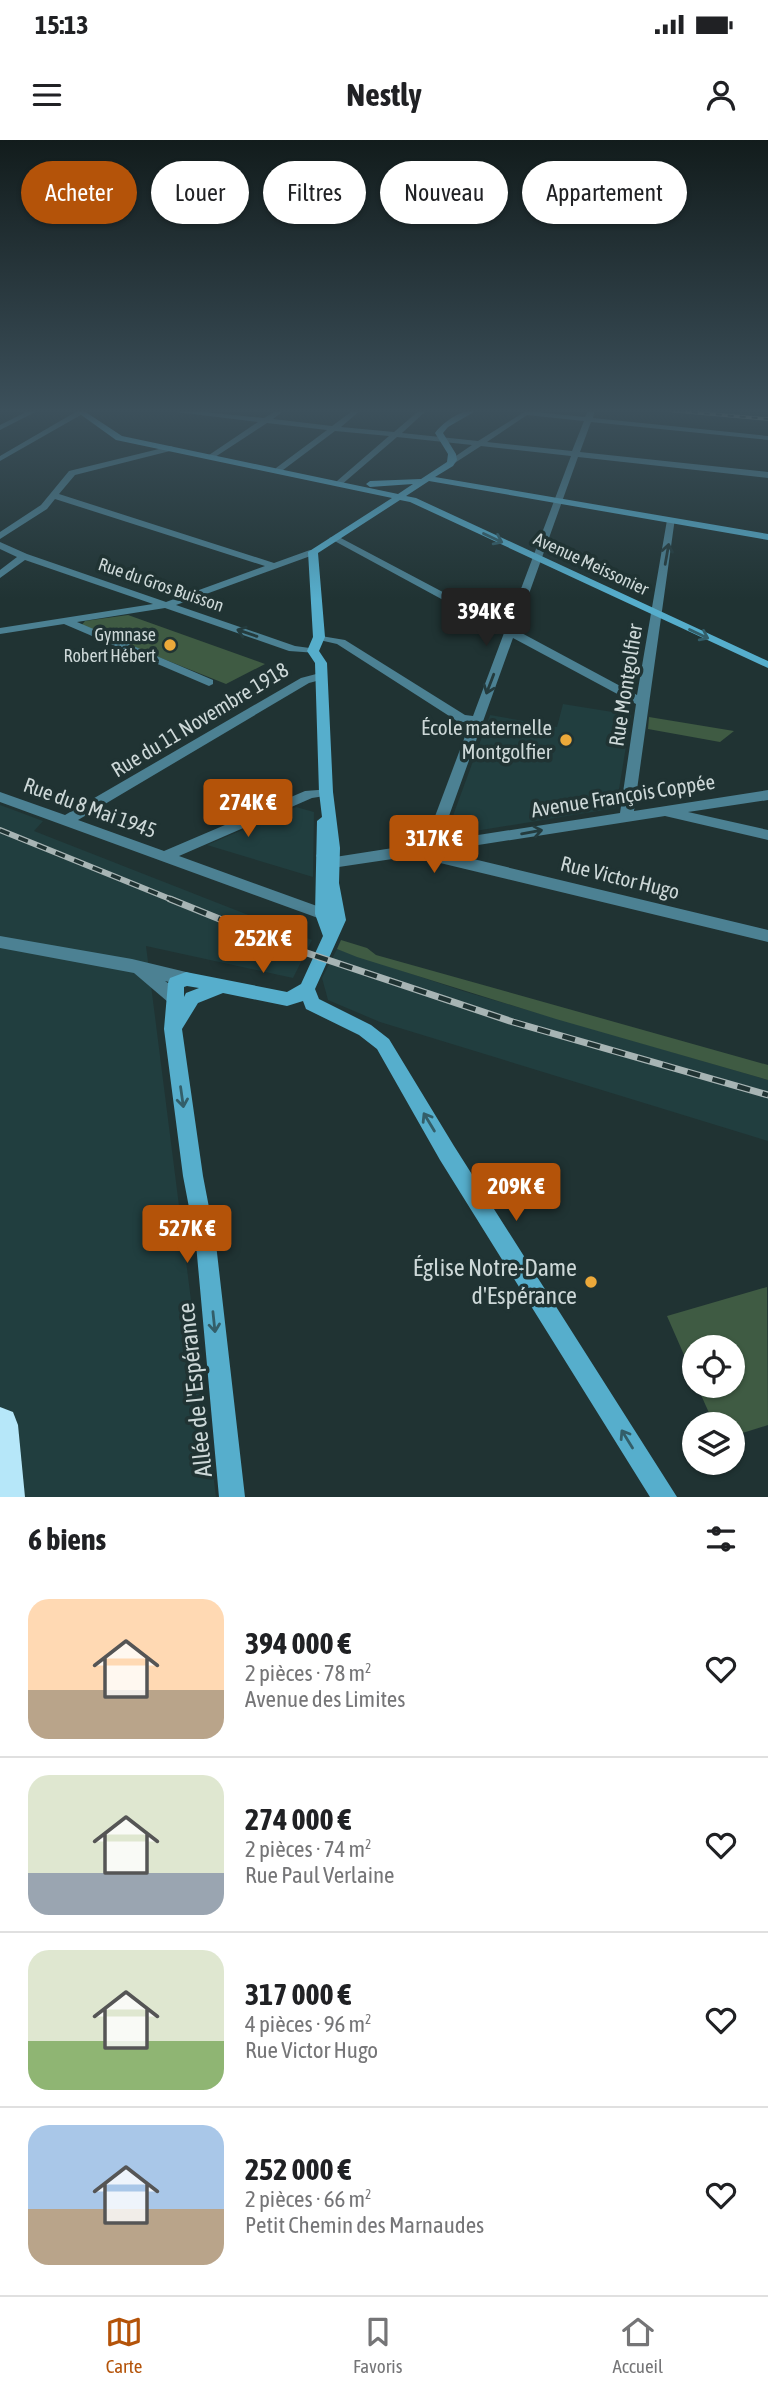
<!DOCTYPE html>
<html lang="fr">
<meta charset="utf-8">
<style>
:root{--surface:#fff;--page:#f2f2f2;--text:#202124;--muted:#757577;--line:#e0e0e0;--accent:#b45309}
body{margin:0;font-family:"Asap Condensed",sans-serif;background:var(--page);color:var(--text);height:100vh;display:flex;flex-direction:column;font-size:26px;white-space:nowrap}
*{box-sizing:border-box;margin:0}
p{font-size:23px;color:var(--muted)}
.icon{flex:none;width:38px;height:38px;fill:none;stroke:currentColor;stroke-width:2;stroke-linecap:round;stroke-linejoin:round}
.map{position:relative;height:1357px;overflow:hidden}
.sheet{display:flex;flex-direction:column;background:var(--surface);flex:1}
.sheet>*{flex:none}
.guide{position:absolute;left:21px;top:21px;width:726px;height:63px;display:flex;gap:14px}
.tools{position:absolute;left:682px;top:1195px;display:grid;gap:14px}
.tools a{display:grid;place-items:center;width:63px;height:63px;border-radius:50%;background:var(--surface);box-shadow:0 2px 5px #0004;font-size:35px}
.price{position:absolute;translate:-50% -60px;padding:0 16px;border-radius:7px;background:var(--accent);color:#fff;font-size:23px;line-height:46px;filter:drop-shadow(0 2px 4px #0008)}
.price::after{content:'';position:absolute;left:50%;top:42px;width:21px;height:16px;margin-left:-10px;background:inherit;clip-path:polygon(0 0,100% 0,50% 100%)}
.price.selected{background:#222;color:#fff}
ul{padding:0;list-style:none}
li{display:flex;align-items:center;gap:21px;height:175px;padding:0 28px}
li+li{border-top:2px solid var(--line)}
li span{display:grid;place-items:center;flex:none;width:196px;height:140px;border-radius:21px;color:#555}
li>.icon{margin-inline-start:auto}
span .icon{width:84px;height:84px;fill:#fffc;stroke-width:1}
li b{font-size:30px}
h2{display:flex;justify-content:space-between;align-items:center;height:84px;padding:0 28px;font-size:30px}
.pill{padding:0 24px;border-radius:32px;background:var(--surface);box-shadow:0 2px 5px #0004;font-size:24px;line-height:63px}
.pill.selected{background:var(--accent);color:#fff}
.status{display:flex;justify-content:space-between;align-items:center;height:49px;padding:0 35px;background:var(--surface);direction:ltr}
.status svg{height:19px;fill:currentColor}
header{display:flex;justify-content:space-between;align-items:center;height:91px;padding:0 28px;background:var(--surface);font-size:32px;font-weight:700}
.tab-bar{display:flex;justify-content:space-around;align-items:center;height:98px;border-top:2px solid var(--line);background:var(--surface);font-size:19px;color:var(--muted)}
.tab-bar a{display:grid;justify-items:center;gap:4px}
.tab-bar .selected{color:var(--accent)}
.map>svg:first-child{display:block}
.built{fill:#213e3f}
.green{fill:#3f5b43}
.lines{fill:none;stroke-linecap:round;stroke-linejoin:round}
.street{fill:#4c8193;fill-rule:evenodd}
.secondary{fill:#56aecc;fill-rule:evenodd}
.highway{fill:#b6e7f9;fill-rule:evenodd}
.rail-far2-casing{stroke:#a7b4b4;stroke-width:3.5}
.rail-far1-casing{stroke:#a7b4b4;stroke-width:6}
.rail-casing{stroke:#a7b4b4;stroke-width:7}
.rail-far2{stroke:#203333;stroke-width:2;stroke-dasharray:6;stroke-linecap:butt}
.rail-far1{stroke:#203333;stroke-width:3.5;stroke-dasharray:10;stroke-linecap:butt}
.rail{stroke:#203333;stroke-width:4.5;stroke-dasharray:13;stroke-linecap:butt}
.oneway{stroke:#335e69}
.oneway2{stroke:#243b3d}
.poi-dot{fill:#eca93a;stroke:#203333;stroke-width:2.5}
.labels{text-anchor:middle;stroke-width:7;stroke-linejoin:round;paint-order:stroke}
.far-street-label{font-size:18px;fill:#cdd8d8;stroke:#203333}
.far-poi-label{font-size:18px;fill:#cdd8d8;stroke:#203333;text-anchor:end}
.street-label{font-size:21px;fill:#cdd8d8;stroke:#203333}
.poi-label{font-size:21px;fill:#cdd8d8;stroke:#203333;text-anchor:end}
.near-poi-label{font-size:24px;fill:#cdd8d8;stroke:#203333;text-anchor:end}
.near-street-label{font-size:24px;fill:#cdd8d8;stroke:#203333}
</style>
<div class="status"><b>15:13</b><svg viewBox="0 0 49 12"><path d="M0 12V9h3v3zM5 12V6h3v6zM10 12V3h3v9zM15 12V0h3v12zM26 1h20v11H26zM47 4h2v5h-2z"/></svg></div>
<header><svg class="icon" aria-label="menu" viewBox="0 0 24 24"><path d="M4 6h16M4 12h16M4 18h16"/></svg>Nestly<svg class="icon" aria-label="person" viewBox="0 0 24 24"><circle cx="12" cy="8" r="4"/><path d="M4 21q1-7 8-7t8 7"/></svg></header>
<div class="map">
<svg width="768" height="1357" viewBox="0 0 768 1357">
<rect width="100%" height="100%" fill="#203333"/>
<!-- built -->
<path class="built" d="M638 269 768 271V282Z
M563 564 631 575 616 668 451 695 447 692 490 575 557 587Z
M0 665 43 681 34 691 312 800 293 838 146 806 216 1357H0Z
M296 667 314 672 313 737 207 705Z
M337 809 466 852 768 940V1001L380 882 328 860 322 838Z"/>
<!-- green -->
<path class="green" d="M128 475 265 524 226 544 81 486 85 481Z
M649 577 734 591 720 602 648 589Z
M341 800 367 808 376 815 768 925V940L556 879 357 817 337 809Z
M767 1147 768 1285 733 1296V1284H714L697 1246H733V1208H695V1240L667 1176Z"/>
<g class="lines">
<!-- street -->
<path class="street" d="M32 269H41L0 290V285Z
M152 269H174L264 278 279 269H286L273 279 332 286 355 269H362L341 287 394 292 421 269H428L402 293 478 301 526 271 585 277 589 269H595L593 278 768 296V300L591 282 580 312 768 332V338L578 317 516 490 637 555 667 380 675 378 634 671 768 650V660L688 672 768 690V700L665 676 440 711 768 790V802L436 722 431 721 426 714 332 728 327 727 316 716 318 712 323 711 335 717 425 703 470 583 457 581 337 504 315 499V495L345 500 465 575 473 576 504 493 329 398 337 396 507 486 571 316 481 306 450 326 446 324 447 322 472 305 397 297 340 346 336 343 337 341 389 296 335 291 279 333 275 330 276 328 327 290 267 283 212 319H209V315L258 282ZM527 275 584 281 572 311 487 302ZM513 498 636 564 620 673 440 701Z
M79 270 86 272 0 321V316Z
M171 306 175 308 174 310 75 335 59 354 274 423 310 410H316V414L176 465 295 506 317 509V513L289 511 165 468 77 482 213 540V544L209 546 64 484 0 494V488L153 464 25 420 0 438V430L17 417 0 409V402L27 414 166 462 265 426 55 359 47 369 0 399V392L41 365 69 331Z
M320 533 324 535V539L309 543 78 680 164 711 305 651 331 649 333 652 331 655 312 658 179 716 328 770 338 779 336 783 330 785 318 778 0 662V652L65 675 301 538Z
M0 796 132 819 186 832 192 834 194 839 192 844 186 846 165 841 180 852 182 857 180 862 174 864 168 862 134 833 0 808Z"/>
<!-- secondary -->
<path class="secondary" d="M73 269H81L122 296 398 354 413 344 370 347 366 344 370 341 421 339 447 322 448 314 435 293C445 280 463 269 479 269L448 287 443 293 456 314 457 320 453 326 435 337 768 394V400L429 341 406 356 416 358 768 521V528L410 362 400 360 318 413 325 497 319 511 327 523 333 652 340 708 339 743 346 780 315 849 319 859 371 885 389 899 454 1006 677 1357H650L440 1020 377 909 359 895 306 869 303 861 287 866 223 853 198 863 182 889 203 1036 216 1104 245 1357H219L196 1104 183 1036 164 889 168 843 170 838 186 832 287 852 301 844 323 796 315 774 317 681 322 677 319 652 315 523 307 511 313 497 308 412 392 358 116 300ZM187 846 199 848 186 853 184 857V847Z"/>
<!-- highway -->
<path class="highway" d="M0 1267 13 1272 18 1285 25 1357H0Z"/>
<!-- rail-far2 casing -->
<g class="rail-far2-casing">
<path id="rail-far2" d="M656 269 768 279"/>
</g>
<!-- rail-far1 casing -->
<g class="rail-far1-casing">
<path id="rail-far1" d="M0 690 175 761"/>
</g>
<!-- rail casing -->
<g class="rail-casing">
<path id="rail" d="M170 759 289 807 513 882 768 955"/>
</g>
<!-- rail-far2 -->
<use href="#rail-far2" class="rail-far2"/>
<!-- rail-far1 -->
<use href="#rail-far1" class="rail-far1"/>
<!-- rail -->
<use href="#rail" class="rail"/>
</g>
<!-- one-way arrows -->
<defs><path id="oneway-shaft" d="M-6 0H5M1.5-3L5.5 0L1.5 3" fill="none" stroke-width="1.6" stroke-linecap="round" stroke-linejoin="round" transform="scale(1.75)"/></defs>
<g class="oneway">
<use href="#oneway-shaft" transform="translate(493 398) rotate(25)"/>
<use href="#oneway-shaft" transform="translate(699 494) rotate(25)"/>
<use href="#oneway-shaft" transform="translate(182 957) rotate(82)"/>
<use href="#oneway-shaft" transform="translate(429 982) rotate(-121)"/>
<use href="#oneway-shaft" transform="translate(214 1182) rotate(84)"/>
<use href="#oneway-shaft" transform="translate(627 1299) rotate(-122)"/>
</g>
<g class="oneway2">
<use href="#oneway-shaft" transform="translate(667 414) rotate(-80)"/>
<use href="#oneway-shaft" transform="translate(247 493) rotate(-161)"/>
<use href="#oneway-shaft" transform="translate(490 544) rotate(111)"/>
<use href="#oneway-shaft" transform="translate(532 692) rotate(-10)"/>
</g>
<!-- sky -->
<linearGradient id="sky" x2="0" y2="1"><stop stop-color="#121c1c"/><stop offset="0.59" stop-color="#3c505b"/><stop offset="1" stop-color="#3c505b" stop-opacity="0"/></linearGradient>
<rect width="768" height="459" fill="url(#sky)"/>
<!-- markers -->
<g class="poi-dot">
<circle cx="170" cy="505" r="7"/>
<circle cx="566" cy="600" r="7"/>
<circle cx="591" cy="1142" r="7"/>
</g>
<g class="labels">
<!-- far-street labels -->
<g class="far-street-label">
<text transform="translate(591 424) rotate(25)" y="6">Avenue Meissonier</text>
<text transform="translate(161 445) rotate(19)" y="6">Rue du Gros Buisson</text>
</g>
<!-- far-poi labels -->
<g class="far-poi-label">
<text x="156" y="501">Gymnase<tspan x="156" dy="21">Robert Hébert</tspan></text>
</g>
<!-- street labels -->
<g class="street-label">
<text transform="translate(626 545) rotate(-81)" y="7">Rue Montgolfier</text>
<text transform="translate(200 580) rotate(-31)" y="7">Rue du 11 Novembre 1918</text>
<text transform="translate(623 656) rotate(-9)" y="7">Avenue François Coppée</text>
<text transform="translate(90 668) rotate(20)" y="7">Rue du 8 Mai 1945</text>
<text transform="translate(620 738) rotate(14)" y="7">Rue Victor Hugo</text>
</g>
<!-- poi labels -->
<g class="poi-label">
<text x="552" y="595">École maternelle<tspan x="552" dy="24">Montgolfier</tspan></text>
</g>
<!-- near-poi labels -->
<g class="near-poi-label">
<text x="577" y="1136">Église Notre-Dame<tspan x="577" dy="28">d'Espérance</tspan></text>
</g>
<!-- near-street labels -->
<g class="near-street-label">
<text transform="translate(195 1250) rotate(-96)" y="8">Allée de l'Espérance</text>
</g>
</g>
</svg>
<div class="tools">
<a><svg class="icon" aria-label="locate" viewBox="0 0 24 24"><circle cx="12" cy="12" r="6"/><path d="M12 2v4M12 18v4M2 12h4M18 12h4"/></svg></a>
<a><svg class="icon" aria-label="layers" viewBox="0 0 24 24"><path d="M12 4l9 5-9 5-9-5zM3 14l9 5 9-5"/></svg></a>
</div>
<b class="price selected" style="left:486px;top:508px">394K €</b>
<b class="price" style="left:248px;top:699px">274K €</b>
<b class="price" style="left:434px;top:735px">317K €</b>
<b class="price" style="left:263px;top:835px">252K €</b>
<b class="price" style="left:516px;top:1083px">209K €</b>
<b class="price" style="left:187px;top:1125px">527K €</b>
<div class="guide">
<a class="pill selected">Acheter</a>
<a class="pill">Louer</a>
<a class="pill">Filtres</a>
<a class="pill">Nouveau</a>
<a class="pill">Appartement</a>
</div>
</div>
<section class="sheet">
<h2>6 biens<svg class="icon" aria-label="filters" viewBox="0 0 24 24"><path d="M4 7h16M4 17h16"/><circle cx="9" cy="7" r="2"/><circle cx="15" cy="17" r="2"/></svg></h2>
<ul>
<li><span style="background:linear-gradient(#ffd9b3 65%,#b9a48a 0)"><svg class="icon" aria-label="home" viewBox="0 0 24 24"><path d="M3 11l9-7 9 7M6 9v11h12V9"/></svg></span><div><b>394 000 €</b><p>2 pièces · 78 m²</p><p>Avenue des Limites</p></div><svg class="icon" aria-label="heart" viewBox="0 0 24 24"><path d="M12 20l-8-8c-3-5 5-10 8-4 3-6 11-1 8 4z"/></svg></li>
<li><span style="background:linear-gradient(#dfe7d0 70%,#9aa5b1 0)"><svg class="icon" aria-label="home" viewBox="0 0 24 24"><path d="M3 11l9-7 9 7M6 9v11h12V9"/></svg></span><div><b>274 000 €</b><p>2 pièces · 74 m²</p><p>Rue Paul Verlaine</p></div><svg class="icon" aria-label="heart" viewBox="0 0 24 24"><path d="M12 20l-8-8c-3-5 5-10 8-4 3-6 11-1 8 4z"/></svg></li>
<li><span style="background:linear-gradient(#dfe7d0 65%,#8fb573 0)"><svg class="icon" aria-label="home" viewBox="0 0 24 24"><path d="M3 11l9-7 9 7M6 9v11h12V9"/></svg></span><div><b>317 000 €</b><p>4 pièces · 96 m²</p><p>Rue Victor Hugo</p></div><svg class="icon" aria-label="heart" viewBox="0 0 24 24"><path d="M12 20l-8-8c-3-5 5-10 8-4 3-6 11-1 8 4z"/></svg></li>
<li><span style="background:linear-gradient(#a9c7e8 60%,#b9a48a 0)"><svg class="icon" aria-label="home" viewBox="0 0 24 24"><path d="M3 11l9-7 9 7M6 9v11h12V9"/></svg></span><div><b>252 000 €</b><p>2 pièces · 66 m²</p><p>Petit Chemin des Marnaudes</p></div><svg class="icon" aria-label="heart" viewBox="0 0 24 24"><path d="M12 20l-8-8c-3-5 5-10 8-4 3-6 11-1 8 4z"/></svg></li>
</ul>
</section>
<nav class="tab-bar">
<a class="selected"><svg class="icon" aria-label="map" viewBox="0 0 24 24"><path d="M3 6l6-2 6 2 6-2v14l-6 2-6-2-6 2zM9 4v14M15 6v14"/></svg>Carte</a>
<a><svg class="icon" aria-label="saved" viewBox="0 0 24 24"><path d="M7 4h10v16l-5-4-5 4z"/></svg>Favoris</a>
<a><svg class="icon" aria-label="home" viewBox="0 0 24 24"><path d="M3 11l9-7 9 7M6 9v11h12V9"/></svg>Accueil</a>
</nav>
